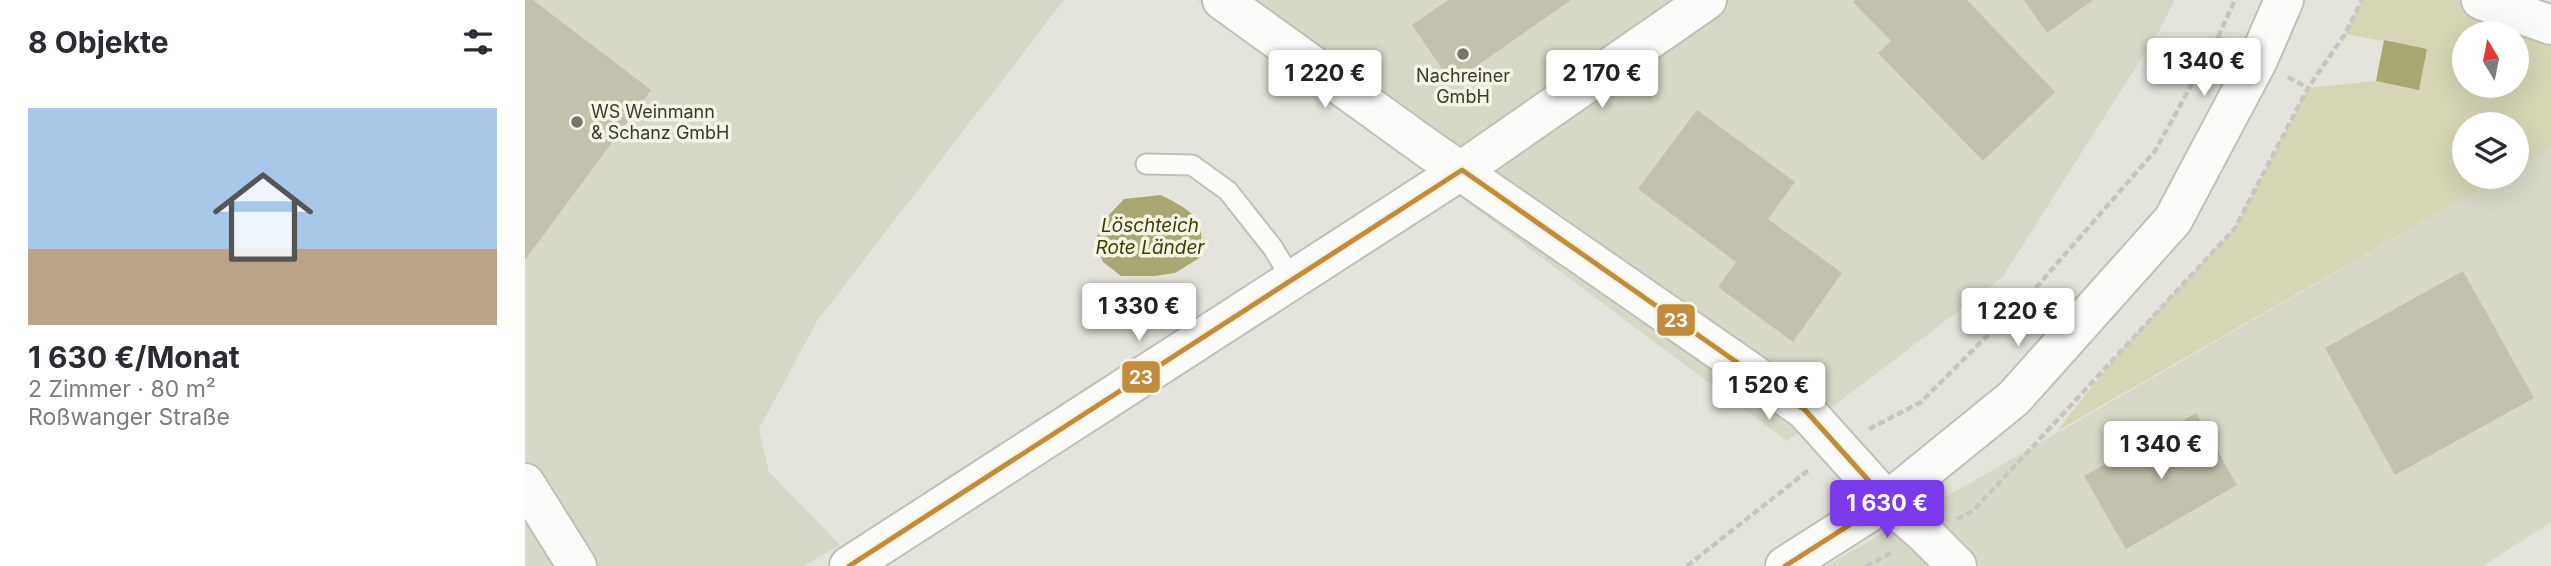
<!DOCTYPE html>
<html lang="de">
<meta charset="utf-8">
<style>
:root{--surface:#fff;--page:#f7f7f7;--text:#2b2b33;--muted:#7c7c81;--line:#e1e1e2;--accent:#7c3aed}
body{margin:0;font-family:Inter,sans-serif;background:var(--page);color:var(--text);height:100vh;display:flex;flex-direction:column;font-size:26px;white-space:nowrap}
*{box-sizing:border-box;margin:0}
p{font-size:23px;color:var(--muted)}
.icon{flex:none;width:38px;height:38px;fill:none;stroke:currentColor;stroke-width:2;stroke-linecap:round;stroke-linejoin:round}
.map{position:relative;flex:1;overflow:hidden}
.drawer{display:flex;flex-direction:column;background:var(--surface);width:525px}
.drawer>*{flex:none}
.needle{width:46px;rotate:350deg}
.tools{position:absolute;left:1927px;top:21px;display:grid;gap:14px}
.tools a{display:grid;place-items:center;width:77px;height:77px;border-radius:50%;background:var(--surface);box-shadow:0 7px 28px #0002;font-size:35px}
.price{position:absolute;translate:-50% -60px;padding:0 16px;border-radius:7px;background:#fff;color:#222;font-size:23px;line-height:46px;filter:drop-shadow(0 2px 4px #0008)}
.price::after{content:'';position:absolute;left:50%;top:42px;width:21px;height:16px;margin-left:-10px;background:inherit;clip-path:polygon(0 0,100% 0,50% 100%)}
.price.active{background:var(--accent);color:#fff}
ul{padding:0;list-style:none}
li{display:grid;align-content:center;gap:14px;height:371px;padding:0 28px}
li+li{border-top:2px solid var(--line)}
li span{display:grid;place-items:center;height:217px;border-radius:0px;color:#555}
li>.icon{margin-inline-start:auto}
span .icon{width:126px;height:126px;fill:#fffc;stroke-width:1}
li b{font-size:30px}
h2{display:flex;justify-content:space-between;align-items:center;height:84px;padding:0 28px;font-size:30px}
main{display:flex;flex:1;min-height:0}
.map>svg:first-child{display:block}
.built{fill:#d8d8c8}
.green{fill:#d6d5b6;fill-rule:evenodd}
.water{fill:#a9a771}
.building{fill:#c2c1af}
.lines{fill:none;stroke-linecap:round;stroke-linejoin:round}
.lane-casing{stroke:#c0c0b9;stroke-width:23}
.street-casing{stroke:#c0c0b9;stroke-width:42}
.secondary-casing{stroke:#c0c0b9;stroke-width:42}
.path{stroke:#c6c6c4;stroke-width:4.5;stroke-dasharray:7 3.5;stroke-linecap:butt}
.lane{stroke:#fbfbfa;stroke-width:19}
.street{stroke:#fbfbfa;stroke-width:38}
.secondary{stroke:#fbfbfa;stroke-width:38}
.bus-1-casing{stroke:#f5f5e5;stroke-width:10}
.bus-1{stroke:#c18c3b;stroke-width:5}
.poi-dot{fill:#75756e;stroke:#f5f5e5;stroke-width:2.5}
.labels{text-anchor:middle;stroke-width:7;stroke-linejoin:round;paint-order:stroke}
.poi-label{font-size:18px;fill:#393933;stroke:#f5f5e5}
.water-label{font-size:19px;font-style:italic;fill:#403d00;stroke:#f5f5e5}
.line-badge{stroke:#f5f5e5;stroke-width:2.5}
.badge-label{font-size:19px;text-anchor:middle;font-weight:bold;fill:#fff}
</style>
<main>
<section class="drawer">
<h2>8 Objekte<svg class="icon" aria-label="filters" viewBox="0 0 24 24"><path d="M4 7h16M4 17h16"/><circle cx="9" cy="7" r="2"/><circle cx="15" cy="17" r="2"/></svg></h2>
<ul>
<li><span style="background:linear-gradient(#a9c7e8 65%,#b9a48a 0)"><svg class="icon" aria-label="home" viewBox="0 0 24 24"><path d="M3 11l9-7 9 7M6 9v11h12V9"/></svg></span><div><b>1 630 €/Monat</b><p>2 Zimmer · 80 m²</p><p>Roßwanger Straße</p></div></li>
</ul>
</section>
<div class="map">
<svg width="2026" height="566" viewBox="0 0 2026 566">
<rect width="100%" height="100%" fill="#e4e4dc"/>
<!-- built -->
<path class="built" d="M0 0H539L292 321 234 429 244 472 315 545 279 566H0Z
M672 0H1650L1634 31 1477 278 1262 441Z
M2026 148V522L1958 566H1301L1976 177H1992V168Z"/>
<!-- green -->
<path class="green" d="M1837 0H1956L2026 25V148L1992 168V124H1939V177H1976L1532 431 1596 350 1710 228 1783 88 1851 81 1894 89 1902 49 1820 34ZM1939 33H1992V86H1939Z"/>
<!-- water -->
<path class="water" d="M1859 40 1902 49 1894 90 1851 81Z
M636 195C669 212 680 218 676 257L650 273 630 276H596L578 262 570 240 583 216 599 199Z"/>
<!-- building -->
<path class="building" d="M0 0H8L126 90 0 260Z
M923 0H1046L927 83 887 25Z
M1330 0H1442L1530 92 1458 161 1353 53 1366 41 1328 2Z
M1499 0H1568L1522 33Z
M1172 110 1270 182 1243 219 1317 273 1268 342 1193 287 1211 262 1113 189Z
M1938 271 2009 398 1870 475 1800 348Z
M1671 413 1712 485 1601 549 1559 476Z"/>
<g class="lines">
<!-- lane casing -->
<g class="lane-casing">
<path id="lane" d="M621 164 667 165 703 191 748 248 767 280"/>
</g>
<!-- street casing -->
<g class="street-casing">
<path id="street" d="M697 0 902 148 1280 410 1362 501
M0 483 52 566
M324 566 937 170 1182 0"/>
</g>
<!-- secondary casing -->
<g class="secondary-casing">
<path id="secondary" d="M1956 0 2026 25
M1362 501 1401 535 1432 566
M1260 566 1362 501 1489 398 1648 220 1733 60 1759 0"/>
</g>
<!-- path -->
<path class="path" d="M1693 37 1710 0
M1763 77 1783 88
M1344 429 1396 402 1515 283 1630 151 1693 37 1704 43
M1432 519 1448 511 1710 228 1783 88 1820 34 1837 0
M1162 566 1285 469
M1341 566 1368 552"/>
<!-- lane -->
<use href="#lane" class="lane"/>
<!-- street -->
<use href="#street" class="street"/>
<!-- secondary -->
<use href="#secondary" class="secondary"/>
<!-- bus-1 casing -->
<g class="bus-1-casing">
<path id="bus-1" d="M324 566 937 170 1280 410 1362 501 1260 566"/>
</g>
<!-- bus-1 -->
<use href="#bus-1" class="bus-1"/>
</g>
<!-- markers -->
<g class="poi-dot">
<circle cx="938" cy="54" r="7"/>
<circle cx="52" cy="122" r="7"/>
</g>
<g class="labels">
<!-- poi labels -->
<g class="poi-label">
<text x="938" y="82">Nachreiner<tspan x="938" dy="21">GmbH</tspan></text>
<text x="66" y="118" text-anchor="start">WS Weinmann<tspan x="66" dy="21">&amp; Schanz GmbH</tspan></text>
</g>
<!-- water labels -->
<g class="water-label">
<text x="625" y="232">Löschteich<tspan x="625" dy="22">Rote Länder</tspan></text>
</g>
</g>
<g class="line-badge">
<rect x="1131" y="303" width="40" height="34" rx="7" fill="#c18c3b"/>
<rect x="596" y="360" width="40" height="34" rx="7" fill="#c18c3b"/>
</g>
<g class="badge-label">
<text x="1151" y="327">23</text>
<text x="616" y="384">23</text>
</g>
</svg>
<div class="tools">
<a><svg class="needle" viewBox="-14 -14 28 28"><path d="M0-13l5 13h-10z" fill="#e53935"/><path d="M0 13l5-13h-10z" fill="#7c7c81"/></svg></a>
<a><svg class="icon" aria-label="layers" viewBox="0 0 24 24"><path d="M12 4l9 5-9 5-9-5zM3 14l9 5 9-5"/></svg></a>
</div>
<b class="price" style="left:1679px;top:98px">1 340 €</b>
<b class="price" style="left:800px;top:110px">1 220 €</b>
<b class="price" style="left:1077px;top:110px">2 170 €</b>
<b class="price" style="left:614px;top:343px">1 330 €</b>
<b class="price" style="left:1493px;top:348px">1 220 €</b>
<b class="price" style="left:1244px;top:422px">1 520 €</b>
<b class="price" style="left:1636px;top:481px">1 340 €</b>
<b class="price active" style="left:1362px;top:540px">1 630 €</b>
</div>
</main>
